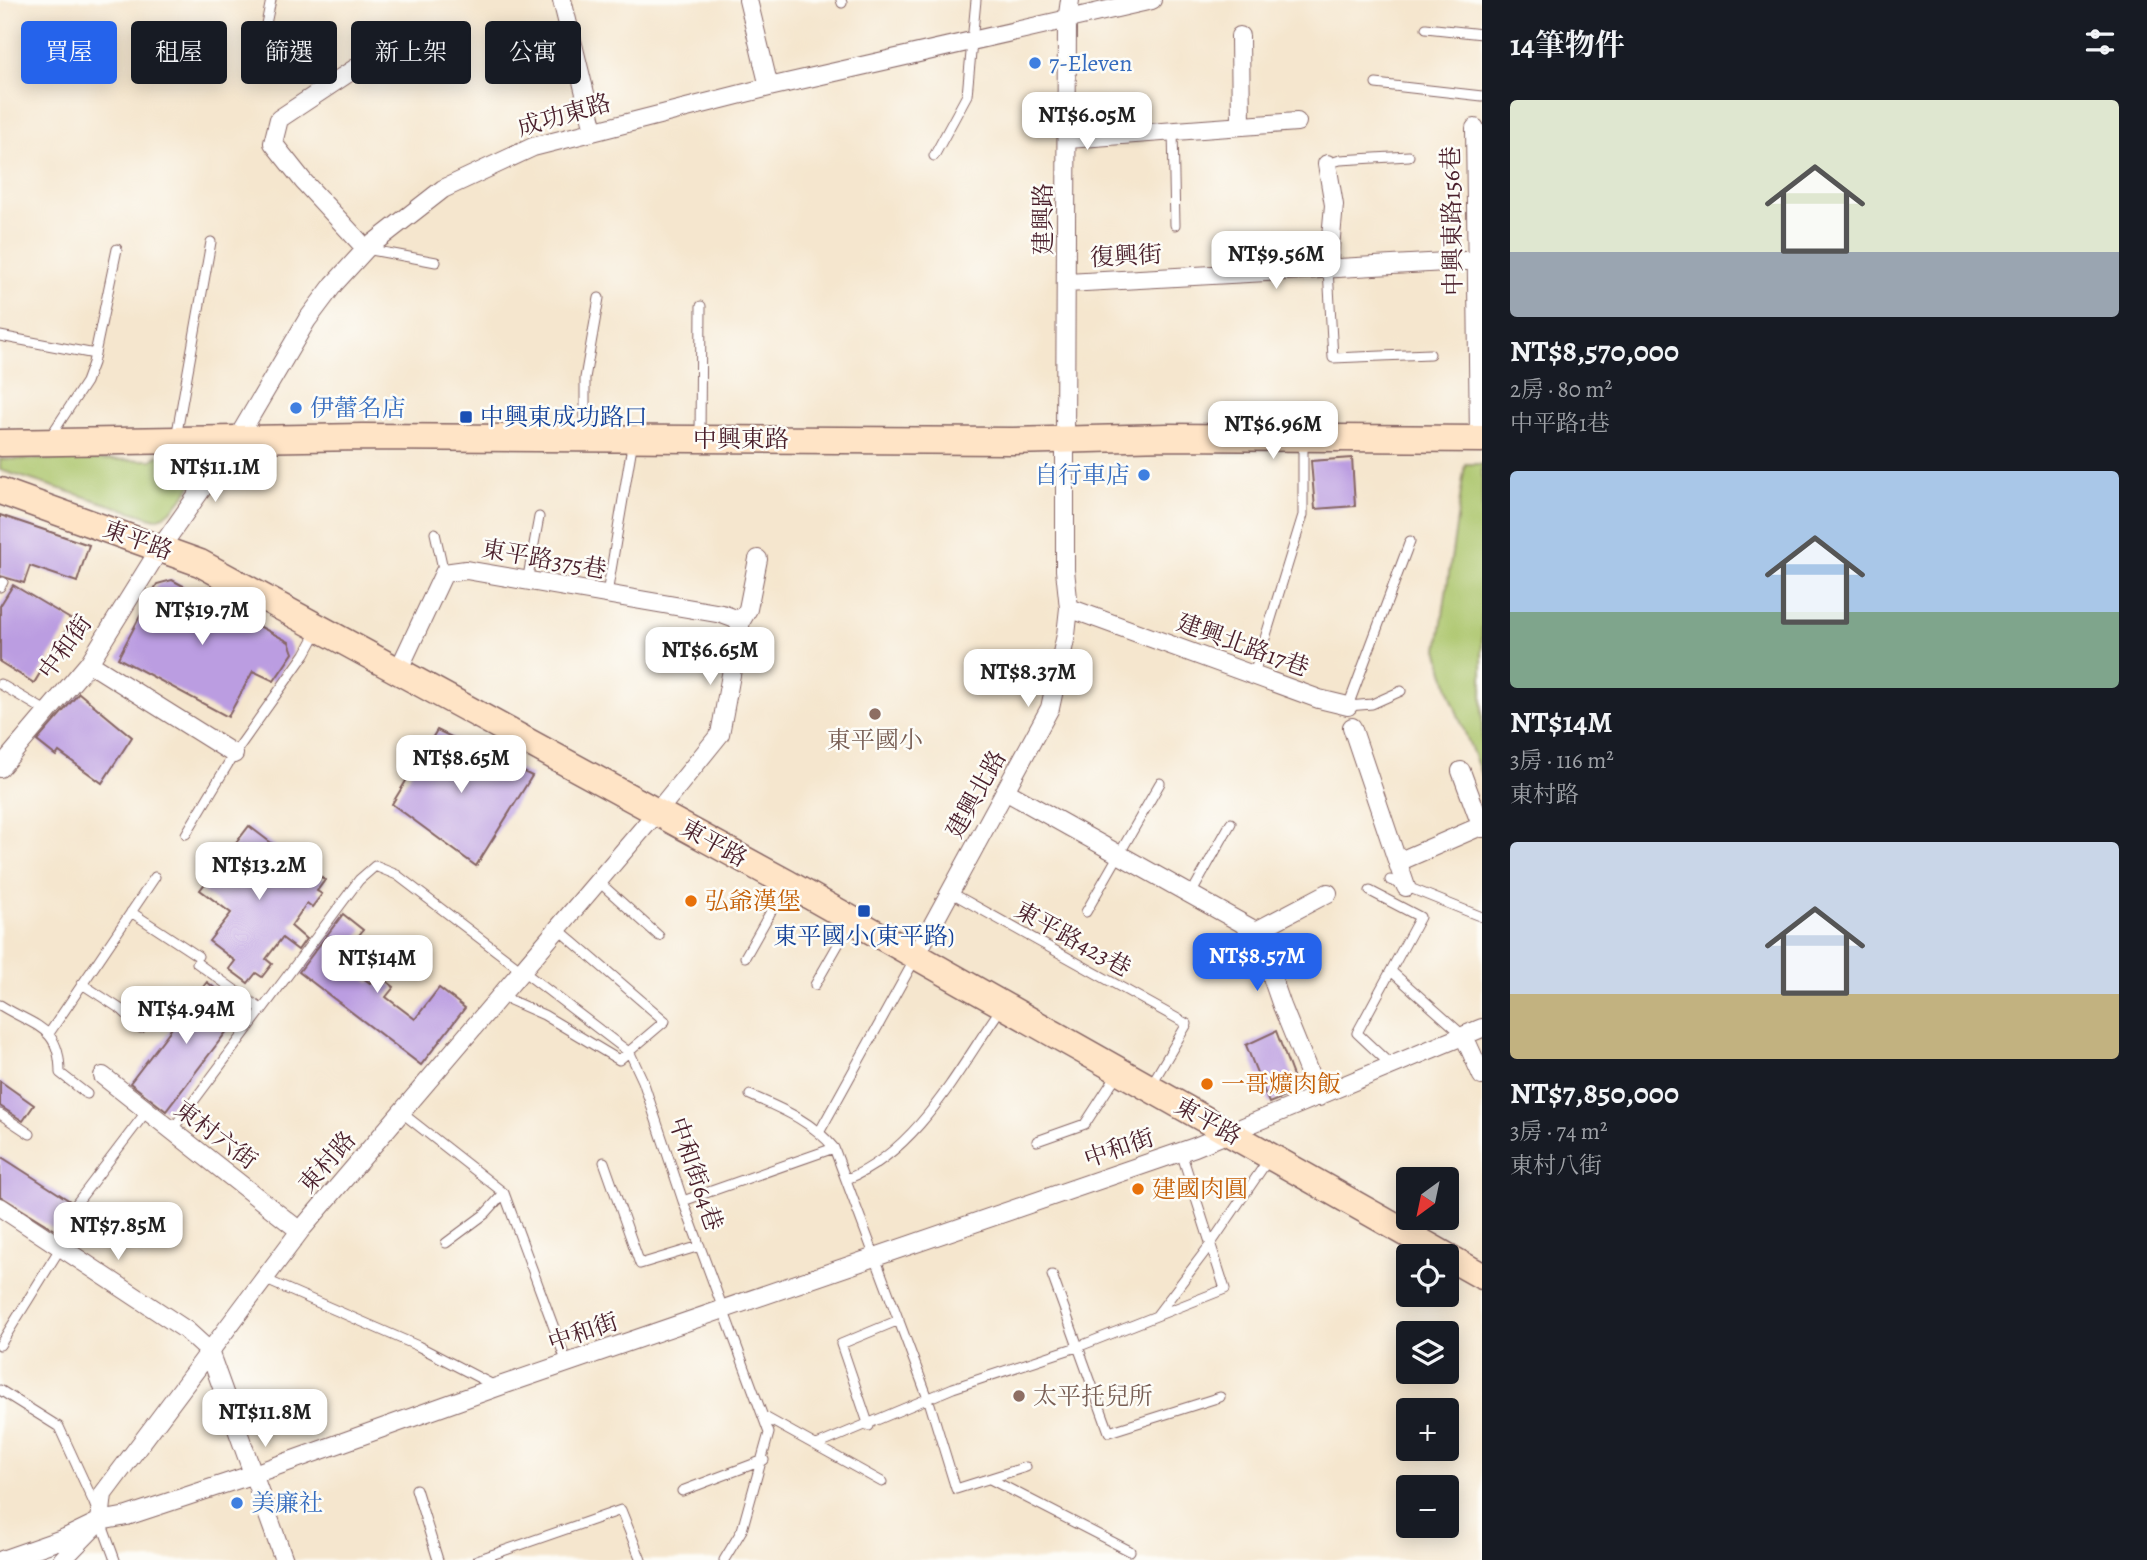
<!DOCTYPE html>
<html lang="zh-TW">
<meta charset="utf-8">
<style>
:root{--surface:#171b24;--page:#20242c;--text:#f1f3f6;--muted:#9ea1a6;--accent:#2563eb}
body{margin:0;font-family:Alegreya,"Noto Serif TC",serif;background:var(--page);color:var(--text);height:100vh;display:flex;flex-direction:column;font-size:26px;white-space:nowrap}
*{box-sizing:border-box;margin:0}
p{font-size:23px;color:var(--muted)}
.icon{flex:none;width:38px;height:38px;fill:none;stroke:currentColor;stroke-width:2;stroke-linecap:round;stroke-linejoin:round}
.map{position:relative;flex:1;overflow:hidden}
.drawer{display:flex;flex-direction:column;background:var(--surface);width:665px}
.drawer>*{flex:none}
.top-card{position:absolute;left:21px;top:21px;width:665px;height:63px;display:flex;gap:14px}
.needle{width:46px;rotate:213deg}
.buttons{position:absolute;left:1396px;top:1167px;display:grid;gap:14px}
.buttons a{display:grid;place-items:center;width:63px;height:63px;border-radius:7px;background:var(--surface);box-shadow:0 4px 18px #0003;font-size:35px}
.price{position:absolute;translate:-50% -60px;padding:0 16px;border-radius:14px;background:#fff;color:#222;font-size:23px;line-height:46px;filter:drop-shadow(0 2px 4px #0008)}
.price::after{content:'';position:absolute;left:50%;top:42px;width:21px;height:16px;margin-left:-10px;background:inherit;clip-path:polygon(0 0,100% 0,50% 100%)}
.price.on{background:var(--accent);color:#fff}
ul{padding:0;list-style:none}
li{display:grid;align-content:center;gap:14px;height:371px;padding:0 28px}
li span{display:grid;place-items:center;height:217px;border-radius:7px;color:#555}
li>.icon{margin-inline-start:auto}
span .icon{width:126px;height:126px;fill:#fffc;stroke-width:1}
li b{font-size:30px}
h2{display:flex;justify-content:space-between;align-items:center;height:84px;padding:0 28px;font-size:30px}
.pill{padding:0 24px;border-radius:7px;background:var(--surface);box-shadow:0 4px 18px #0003;font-size:24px;line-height:63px}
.pill.on{background:var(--accent);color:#fff}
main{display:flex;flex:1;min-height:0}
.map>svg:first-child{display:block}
.green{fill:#abc56b;stroke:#7a724b;stroke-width:2}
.building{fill:#bb9de1}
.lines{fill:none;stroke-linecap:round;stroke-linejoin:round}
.lane-casing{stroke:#866564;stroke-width:11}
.street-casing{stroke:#866564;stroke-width:20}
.secondary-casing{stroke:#866564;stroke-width:29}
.lane{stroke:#fff;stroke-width:9}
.street{stroke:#fff;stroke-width:18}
.secondary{stroke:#ffe4c6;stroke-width:26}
.shop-dot{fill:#3f7fe0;stroke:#fdfcf7;stroke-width:2.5}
.transit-dot{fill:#1a4fb4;stroke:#fdfcf7;stroke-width:2.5}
.education-dot{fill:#8d6e63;stroke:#fdfcf7;stroke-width:2.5}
.food-dot{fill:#e8710a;stroke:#fdfcf7;stroke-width:2.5}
.labels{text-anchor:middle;stroke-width:5;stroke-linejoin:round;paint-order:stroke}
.shop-label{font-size:24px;fill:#366cbe;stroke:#fdfcf7;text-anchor:start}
.street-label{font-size:24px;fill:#4a1f2b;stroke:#fdfcf7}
.transit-label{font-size:24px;fill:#164399;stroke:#fdfcf7;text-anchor:start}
.education-label{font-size:24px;fill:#785e54;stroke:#fdfcf7}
.food-label{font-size:24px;fill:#c56008;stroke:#fdfcf7;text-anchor:start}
</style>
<main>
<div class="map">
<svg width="1482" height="1560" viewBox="0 0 1482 1560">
<rect width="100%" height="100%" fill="#fdfcf7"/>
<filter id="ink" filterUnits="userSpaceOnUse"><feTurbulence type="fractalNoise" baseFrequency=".0143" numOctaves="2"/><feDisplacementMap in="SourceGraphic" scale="14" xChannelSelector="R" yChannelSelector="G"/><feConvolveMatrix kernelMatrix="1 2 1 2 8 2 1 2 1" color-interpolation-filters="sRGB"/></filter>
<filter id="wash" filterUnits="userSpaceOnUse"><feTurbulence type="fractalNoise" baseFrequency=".00686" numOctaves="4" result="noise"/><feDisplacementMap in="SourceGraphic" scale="28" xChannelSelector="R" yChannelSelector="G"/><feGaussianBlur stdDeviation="1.57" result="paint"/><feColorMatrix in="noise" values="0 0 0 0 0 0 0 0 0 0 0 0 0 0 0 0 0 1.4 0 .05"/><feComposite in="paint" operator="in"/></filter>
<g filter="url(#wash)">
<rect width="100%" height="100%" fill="#f5e6ce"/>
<!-- green -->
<path class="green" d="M197 455 205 461C195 480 176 516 155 519L0 470V459L152 460 157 456Z
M1465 464H1482V776L1451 697 1438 649Z"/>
<g id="blocks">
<!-- building -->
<path class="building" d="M1352 458 1355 506 1315 509 1311 461Z
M0 515 89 545 77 582 30 566 24 583 0 576Z
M172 580 289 642 293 653 274 681 253 671 228 717 118 658 157 584Z
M13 585 72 620 34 683 0 662V606Z
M79 693 132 737 102 783 59 752 56 756 37 741Z
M437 730 532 776 476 866 392 804Z
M249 826 304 868 306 866 325 880 317 891 322 894 312 907 307 903 291 926 306 939 298 950 282 938 266 959 272 964 262 977 256 973 248 983 229 969 235 961 209 941 231 913 200 890Z
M343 914 363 930 356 939 365 945 349 967 370 983 377 974 394 987 386 997 415 1019 439 988 465 1008 421 1065 299 972Z
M207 982 243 1010 166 1111 130 1083Z
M1276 1031 1296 1084 1294 1093 1269 1103 1246 1045Z
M0 1081 34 1105 23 1121 0 1106Z
M0 1156 70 1201V1208L55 1230 0 1196Z"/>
</g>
</g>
<g filter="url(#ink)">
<use href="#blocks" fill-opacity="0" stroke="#866564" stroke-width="2"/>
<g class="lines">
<!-- lane casing -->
<g class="lane-casing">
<path id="lane" d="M841 0 842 3
M266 24 271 0
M1426 28 1482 34
M1376 84 1482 96
M1173 130 1175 225
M934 156 967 95 976 0
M1327 164 1340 160 1409 156
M366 249 436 262
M1328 269 1333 358 1430 354
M0 336 95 354
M585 436V378L599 298
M50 437 86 382 93 363 117 249
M700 437 701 306
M176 438 211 242
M435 533 444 573
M527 582 539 517
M0 587 3 582
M607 594 633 440
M1254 674 1303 515V439
M0 684 46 711
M1401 691 1372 704 1348 706 1410 541
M186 834 234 754 305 654 318 630
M1390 880 1482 917
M598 881 659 936
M1370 891 1420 917 1357 1033 1392 1066
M950 892 1187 1024 1150 1087
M1191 894 1231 823
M131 912 198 956
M1086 912 1160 783
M745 957 786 885
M197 963 261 1009
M1391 971 1464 1036
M82 984 122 1010 141 1028
M815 985 851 922
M501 996 544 1015 619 1060 665 1021 557 928
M0 1005C35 1027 60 1026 60 1073L87 1094
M50 1032 155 877
M750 1095C782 1109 812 1121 834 1148L929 1401 956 1489 1026 1467
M402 1113 504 1193 567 1363
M0 1114 30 1134
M172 1130 359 880 375 866 397 875 630 1053 643 1081 683 1201 769 1433 742 1530 724 1560
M820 1131 915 959
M1037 1141 1085 1124 1118 1073
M604 1162 640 1264 700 1246
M847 1179C919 1150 959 1068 1002 1007
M683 1201 834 1148
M76 1204 146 1112
M446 1243 485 1214 504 1193
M1052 1275 1109 1432 1220 1397
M264 1279 418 1346 495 1386
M1157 1315 1210 1245 1268 1160
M0 1345 61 1247
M0 1390 59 1427 94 1503 115 1560
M763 1416 882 1482
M869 1426 841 1344 899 1320
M817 1445 953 1388 1080 1346 1225 1289 1181 1152
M990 1479 1130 1551
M416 1489 438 1560
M682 1491 764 1460
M477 1560 621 1510 641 1560"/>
</g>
<!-- street casing -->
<g class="street-casing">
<path id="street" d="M562 0 594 130
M748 0 769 87
M1240 36 1241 126
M1475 128 1479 438
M1068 139 1297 122
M1327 164 1334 205 1328 269
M366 249 304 182 273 143 279 119 401 38
M1067 283 1482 260
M1069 608 1319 699 1348 706
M89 663 234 754
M399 669 444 573 466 570 722 614 741 621
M1352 727 1406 887
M0 768 89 663 161 547 237 439 307 320 334 284 366 249 443 189 533 147 769 87 1152 0
M1461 771 1482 828
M1007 792 1256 931 1282 1006 1319 1097
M1398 862 1481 826
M1256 931 1328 893
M915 957 1050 708 1066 635 1069 608 1065 570V439L1067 21 1070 0
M1464 1036 1482 1076
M103 1076 300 1231
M0 1207 186 1330 209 1351 284 1560
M2 1560 65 1538 100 1521 127 1516 254 1474 497 1387 1195 1147 1482 1028
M62 1560 100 1521 103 1494 300 1231 657 812 720 734 741 621 748 609 758 559"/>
</g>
<!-- secondary casing -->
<g class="secondary-casing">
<path id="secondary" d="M0 443 362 437 1012 441 1167 437 1482 439
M0 491 200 563 787 883 1482 1276"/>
</g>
<!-- lane -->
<use href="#lane" class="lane"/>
<!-- street -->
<use href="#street" class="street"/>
<!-- secondary -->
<use href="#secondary" class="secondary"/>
</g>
</g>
<!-- markers -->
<g class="shop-dot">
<circle cx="1035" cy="63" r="7"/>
<circle cx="296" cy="408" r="7"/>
<circle cx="1144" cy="475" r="7"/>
<circle cx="237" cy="1503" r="7"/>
</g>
<g class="transit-dot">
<rect x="459" y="410" width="14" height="14" rx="3.5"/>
<rect x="857" y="904" width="14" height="14" rx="3.5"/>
</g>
<g class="education-dot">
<circle cx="875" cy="714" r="7"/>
<circle cx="1019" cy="1396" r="7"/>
</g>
<g class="food-dot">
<circle cx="691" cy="901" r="7"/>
<circle cx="1207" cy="1084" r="7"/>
<circle cx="1138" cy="1189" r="7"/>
</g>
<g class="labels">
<!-- shop labels -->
<g class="shop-label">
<text x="1049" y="71">7-Eleven</text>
<text x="310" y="416">伊蕾名店</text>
<text x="1130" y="483" text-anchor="end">自行車店</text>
<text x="251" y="1511">美廉社</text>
</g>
<!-- street labels -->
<g class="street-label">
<text transform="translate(564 115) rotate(-16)" y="8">成功東路</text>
<text transform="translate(1043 219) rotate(-90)" y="8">建興路</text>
<text transform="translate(1452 221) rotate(-91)" y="8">中興東路156巷</text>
<text transform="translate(1126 256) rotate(-3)" y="8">復興街</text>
<text x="741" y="447">中興東路</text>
<text transform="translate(138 540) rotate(20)" y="8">東平路</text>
<text transform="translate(544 559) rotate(10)" y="8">東平路375巷</text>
<text transform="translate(1243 645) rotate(20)" y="8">建興北路17巷</text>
<text transform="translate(65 647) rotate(-54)" y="8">中和街</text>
<text transform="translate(976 794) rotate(-61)" y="8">建興北路</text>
<text transform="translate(714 843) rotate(29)" y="8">東平路</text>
<text transform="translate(1073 939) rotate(29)" y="8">東平路423巷</text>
<text transform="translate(1208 1121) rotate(29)" y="8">東平路</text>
<text transform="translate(216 1135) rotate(37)" y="8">東村六街</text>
<text transform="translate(1119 1148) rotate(-19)" y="8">中和街</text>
<text transform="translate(327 1162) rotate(-49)" y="8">東村路</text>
<text transform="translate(696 1174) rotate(71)" y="8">中和街64巷</text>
<text transform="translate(583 1332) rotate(-19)" y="8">中和街</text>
</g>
<!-- transit labels -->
<g class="transit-label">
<text x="480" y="425">中興東成功路口</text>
<text x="864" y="944" text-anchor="middle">東平國小(東平路)</text>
</g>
<!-- education labels -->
<g class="education-label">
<text x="875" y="748">東平國小</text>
<text x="1033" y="1404" text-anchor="start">太平托兒所</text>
</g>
<!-- food labels -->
<g class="food-label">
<text x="705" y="909">弘爺漢堡</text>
<text x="1221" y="1092">一哥爌肉飯</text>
<text x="1152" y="1197">建國肉圓</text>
</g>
</g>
</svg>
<div class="buttons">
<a><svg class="needle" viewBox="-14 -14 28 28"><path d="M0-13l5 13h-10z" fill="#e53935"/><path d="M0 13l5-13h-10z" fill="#9ea1a6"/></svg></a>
<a><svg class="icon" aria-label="locate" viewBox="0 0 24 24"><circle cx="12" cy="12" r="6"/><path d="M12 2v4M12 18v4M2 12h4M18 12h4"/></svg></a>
<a><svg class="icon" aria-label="layers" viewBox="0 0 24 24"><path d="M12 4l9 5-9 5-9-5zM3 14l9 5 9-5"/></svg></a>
<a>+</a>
<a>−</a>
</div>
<b class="price" style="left:1087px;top:152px">NT$6.05M</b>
<b class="price" style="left:1276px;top:291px">NT$9.56M</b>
<b class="price" style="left:1273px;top:461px">NT$6.96M</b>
<b class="price" style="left:215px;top:504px">NT$11.1M</b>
<b class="price" style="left:202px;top:647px">NT$19.7M</b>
<b class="price" style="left:710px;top:687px">NT$6.65M</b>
<b class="price" style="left:1028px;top:709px">NT$8.37M</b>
<b class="price" style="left:461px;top:795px">NT$8.65M</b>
<b class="price" style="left:259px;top:902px">NT$13.2M</b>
<b class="price on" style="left:1257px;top:993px">NT$8.57M</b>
<b class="price" style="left:377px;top:995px">NT$14M</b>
<b class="price" style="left:186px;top:1046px">NT$4.94M</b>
<b class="price" style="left:118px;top:1262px">NT$7.85M</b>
<b class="price" style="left:265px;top:1449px">NT$11.8M</b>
<div class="top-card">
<a class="pill on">買屋</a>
<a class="pill">租屋</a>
<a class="pill">篩選</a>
<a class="pill">新上架</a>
<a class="pill">公寓</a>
</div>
</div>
<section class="drawer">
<h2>14筆物件<svg class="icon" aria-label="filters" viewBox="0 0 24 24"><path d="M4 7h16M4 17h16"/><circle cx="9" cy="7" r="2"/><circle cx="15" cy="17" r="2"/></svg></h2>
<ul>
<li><span style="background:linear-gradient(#dfe7d0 70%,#9aa5b1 0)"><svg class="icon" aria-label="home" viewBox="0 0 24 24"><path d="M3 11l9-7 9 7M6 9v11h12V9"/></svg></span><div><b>NT$8,570,000</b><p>2房 · 80 m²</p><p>中平路1巷</p></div></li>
<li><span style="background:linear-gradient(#a9c7e8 65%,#7fa58c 0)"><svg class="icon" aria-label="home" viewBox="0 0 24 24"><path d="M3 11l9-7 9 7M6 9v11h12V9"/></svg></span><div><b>NT$14M</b><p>3房 · 116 m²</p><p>東村路</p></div></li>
<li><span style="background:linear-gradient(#c9d6e8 70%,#c2b280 0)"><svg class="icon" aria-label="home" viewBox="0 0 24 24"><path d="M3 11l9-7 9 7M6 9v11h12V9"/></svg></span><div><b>NT$7,850,000</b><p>3房 · 74 m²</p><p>東村八街</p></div></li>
</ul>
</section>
</main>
